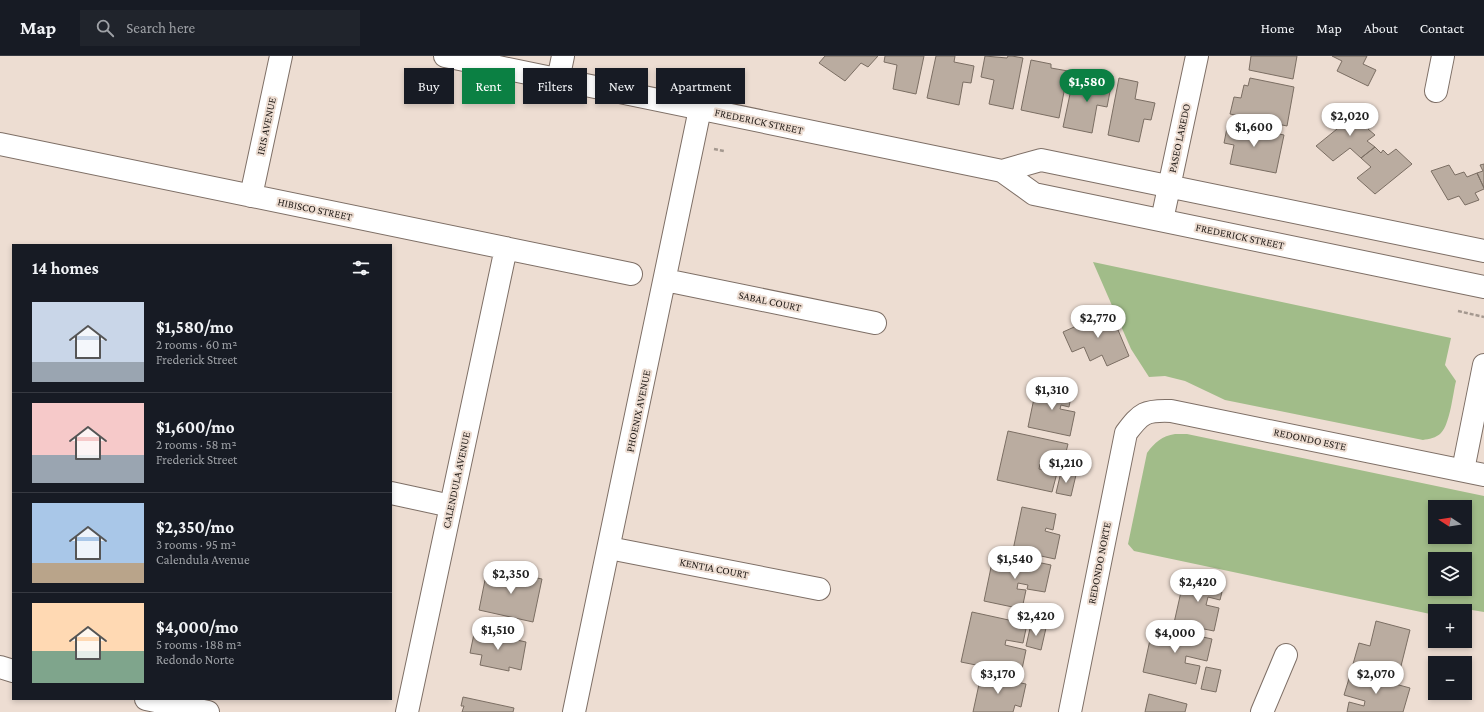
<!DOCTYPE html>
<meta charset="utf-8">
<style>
:root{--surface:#171b24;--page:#20242c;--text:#f1f3f6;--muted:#9ea1a6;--line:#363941;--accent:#0b8043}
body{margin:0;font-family:"Crimson Pro",serif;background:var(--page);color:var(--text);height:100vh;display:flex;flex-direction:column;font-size:15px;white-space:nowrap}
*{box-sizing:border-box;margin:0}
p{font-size:13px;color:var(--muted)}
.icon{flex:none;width:22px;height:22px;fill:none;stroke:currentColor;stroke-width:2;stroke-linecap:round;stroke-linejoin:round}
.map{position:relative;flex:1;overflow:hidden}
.side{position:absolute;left:12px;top:188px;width:380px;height:456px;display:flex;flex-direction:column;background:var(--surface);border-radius:0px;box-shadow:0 2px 6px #0003}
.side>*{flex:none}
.top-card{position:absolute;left:404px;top:12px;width:380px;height:36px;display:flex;gap:8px}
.needle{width:26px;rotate:282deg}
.fabs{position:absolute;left:1428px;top:444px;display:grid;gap:8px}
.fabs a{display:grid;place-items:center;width:44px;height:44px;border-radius:0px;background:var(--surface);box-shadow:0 2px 6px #0003;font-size:20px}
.price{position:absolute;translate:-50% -34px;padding:0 9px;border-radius:14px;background:#fff;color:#222;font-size:13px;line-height:26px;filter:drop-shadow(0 1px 2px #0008)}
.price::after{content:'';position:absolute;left:50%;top:24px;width:12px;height:9px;margin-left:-6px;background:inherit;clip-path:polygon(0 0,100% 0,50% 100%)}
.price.active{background:var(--accent);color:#fff}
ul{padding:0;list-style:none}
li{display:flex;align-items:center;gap:12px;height:100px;padding:0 20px}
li+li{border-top:1px solid var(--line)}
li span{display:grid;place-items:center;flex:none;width:112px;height:80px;border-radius:0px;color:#555}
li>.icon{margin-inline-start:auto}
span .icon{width:48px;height:48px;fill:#fffc;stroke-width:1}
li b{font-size:17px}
h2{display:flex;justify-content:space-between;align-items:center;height:48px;padding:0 20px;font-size:17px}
.pill{padding:0 14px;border-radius:0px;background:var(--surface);box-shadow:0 2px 6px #0003;font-size:14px;line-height:36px}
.pill.active{background:var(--accent);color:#fff}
header{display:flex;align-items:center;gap:24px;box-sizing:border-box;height:56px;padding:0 20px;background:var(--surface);border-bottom:1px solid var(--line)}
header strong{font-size:19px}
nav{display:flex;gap:22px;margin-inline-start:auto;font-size:14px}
.search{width:280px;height:36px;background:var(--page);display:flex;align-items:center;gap:10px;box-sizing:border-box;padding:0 14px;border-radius:0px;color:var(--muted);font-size:15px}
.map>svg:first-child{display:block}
.green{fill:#a1bc89;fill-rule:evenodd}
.building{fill:#baaca0;stroke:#7b6e63}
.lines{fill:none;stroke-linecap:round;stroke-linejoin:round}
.minor-casing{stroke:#7e6f66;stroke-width:24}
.path{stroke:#a4988f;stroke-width:2.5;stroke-dasharray:4 2;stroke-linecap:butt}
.minor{stroke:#fff;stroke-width:22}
.labels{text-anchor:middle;stroke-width:4;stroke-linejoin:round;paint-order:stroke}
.street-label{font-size:11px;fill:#231d19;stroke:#edddd2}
</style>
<header>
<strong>Map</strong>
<div class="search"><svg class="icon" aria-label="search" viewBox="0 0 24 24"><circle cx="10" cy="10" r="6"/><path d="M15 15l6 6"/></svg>Search here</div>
<nav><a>Home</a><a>Map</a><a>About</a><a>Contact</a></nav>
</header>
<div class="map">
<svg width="1484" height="656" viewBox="0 0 1484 656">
<rect width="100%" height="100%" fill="#edddd2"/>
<!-- green -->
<path class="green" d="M1093 206 1451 282 1445 309 1456 325C1453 337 1450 368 1441 377 1436 382 1429 383 1423 384L1225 344 1185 325 1165 320 1149 321 1131 293Z
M1175 378H1187L1484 440V556L1472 554 1465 566V555H1435V559L1134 495 1128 488 1147 397C1155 386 1162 380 1175 378ZM1435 451H1465V481H1435ZM1435 503H1465V533H1435Z"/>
<!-- building -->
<path class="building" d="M825 0H878L868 11 861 7 845 25 819 7Z
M885 0H924L916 38 893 33 897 9 884 6Z
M936 0H955L954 6 974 10 971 27 963 26 959 49 927 42Z
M985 0 1007 2 1008 0H1012L1023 2 1013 53 989 48 994 24 981 21Z
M1251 0H1297L1293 23 1249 14Z
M1332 0H1367L1363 8 1376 14 1368 30 1337 15 1342 5Z
M1031 4 1051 8V12L1068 15 1059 62 1021 54Z
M1098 17 1113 20 1107 51 1097 49 1092 77 1063 71 1073 24 1096 28Z
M1119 22 1138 26 1135 43 1155 47 1151 64 1144 63 1139 86 1108 79Z
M1250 22 1294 31 1287 70 1230 58 1234 41 1241 42 1244 29 1248 30Z
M1363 52 1377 65 1368 73 1375 79 1367 85 1375 91 1361 102 1350 92 1333 105 1316 90Z
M1228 67 1284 79 1276 117 1230 108 1234 89 1224 87Z
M1375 91 1381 97 1383 94 1388 99 1396 93 1412 108 1375 138 1357 122 1371 111 1361 102Z
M1484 108V132L1477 117 1483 115 1480 109Z
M1449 109 1455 119 1464 116 1467 121 1477 117 1484 132V133L1475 137 1479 144 1465 149 1459 140 1448 144 1431 115Z
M1110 255 1129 300 1107 310 1102 299 1090 305 1084 291 1072 296 1063 276Z
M1037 328 1072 335 1069 351 1061 349 1060 353 1075 356 1070 380 1028 371Z
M1008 375 1068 388 1062 412 1040 408 1039 413 1057 417 1052 436 997 424Z
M1061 416 1076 419 1071 440 1056 437Z
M1022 451 1056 458 1053 474 1046 472 1045 475 1060 479 1055 503 1013 494Z
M994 497 1051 509 1045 536 1027 533 1028 529 1018 527 1017 533 1026 534 1022 553 984 545Z
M491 512 542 523 533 566 479 554 485 524 488 525Z
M1185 518 1218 525 1216 535 1222 536 1220 544 1208 541 1206 549 1219 552 1214 575 1174 567Z
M972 556 1027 568 1023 587 1006 584 1005 589 1026 594 1021 618 961 606Z
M1376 565 1410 574 1398 622 1357 612 1358 609 1353 608 1359 587 1370 590Z
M1031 568 1046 572 1041 594 1026 590Z
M1153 570 1212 583 1207 605 1186 600 1185 607 1200 610 1196 628 1143 616Z
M475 573 489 576V578L526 586 521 614 509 611V615L480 609 482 599 470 597Z
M1206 611 1221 614 1216 636 1201 633Z
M1351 616 1410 632 1403 656H1347L1349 646 1364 650 1365 645 1344 639Z
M981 619 1026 628 1021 651 1015 649 1013 656H973Z
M1149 638 1187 648 1185 656H1145Z
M463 641 514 652 513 656H462L464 650H461Z"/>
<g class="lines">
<!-- minor casing -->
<g class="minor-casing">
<path id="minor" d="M445 0 1002 115 1034 138 1484 231
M558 24 563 0
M1436 35 1443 0
M0 88 631 218
M1002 115 1041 104 1484 195
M251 140 281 0
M1162 164 1197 0
M665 224 875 267
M1463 414 1484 309
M391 437 451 450
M609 492 819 533
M0 611 13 615
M146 643 208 656
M407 656 506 192
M574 656 700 53
M1070 656 1126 377C1141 357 1145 354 1171 355L1484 419
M1262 656 1286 599"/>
</g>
<!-- path -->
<path class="path" d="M714 93 724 95
M1458 255 1484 261"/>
<!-- minor -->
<use href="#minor" class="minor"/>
</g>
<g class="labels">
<!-- street labels -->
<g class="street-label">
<text transform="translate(759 65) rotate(12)" y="4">FREDERICK STREET</text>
<text transform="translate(266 70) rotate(-78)" y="4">IRIS AVENUE</text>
<text transform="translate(1179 82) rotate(-78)" y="4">PASEO LAREDO</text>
<text transform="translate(315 153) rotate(12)" y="4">HIBISCO STREET</text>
<text transform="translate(1240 180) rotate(12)" y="4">FREDERICK STREET</text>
<text transform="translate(770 245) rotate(12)" y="4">SABAL COURT</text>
<text transform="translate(638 355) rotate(-78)" y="4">PHOENIX AVENUE</text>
<text transform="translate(1310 383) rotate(12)" y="4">REDONDO ESTE</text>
<text transform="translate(456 424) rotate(-78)" y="4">CALENDULA AVENUE</text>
<text transform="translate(1099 507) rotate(-79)" y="4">REDONDO NORTE</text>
<text transform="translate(714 512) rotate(11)" y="4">KENTIA COURT</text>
</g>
</g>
</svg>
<div class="fabs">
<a><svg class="needle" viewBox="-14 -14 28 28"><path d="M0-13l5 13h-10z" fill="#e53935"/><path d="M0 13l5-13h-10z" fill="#9ea1a6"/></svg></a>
<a><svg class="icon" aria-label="layers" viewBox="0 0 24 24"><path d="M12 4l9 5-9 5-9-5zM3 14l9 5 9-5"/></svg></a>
<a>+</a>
<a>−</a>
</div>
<b class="price active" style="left:1087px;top:47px">$1,580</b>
<b class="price" style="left:1350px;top:81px">$2,020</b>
<b class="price" style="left:1254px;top:92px">$1,600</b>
<b class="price" style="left:1098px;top:283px">$2,770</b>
<b class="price" style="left:1052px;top:355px">$1,310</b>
<b class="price" style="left:1066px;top:428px">$1,210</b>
<b class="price" style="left:1015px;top:524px">$1,540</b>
<b class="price" style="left:511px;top:539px">$2,350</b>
<b class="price" style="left:1198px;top:547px">$2,420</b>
<b class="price" style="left:1036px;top:581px">$2,420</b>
<b class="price" style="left:498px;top:595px">$1,510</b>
<b class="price" style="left:1175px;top:598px">$4,000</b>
<b class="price" style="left:998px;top:639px">$3,170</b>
<b class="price" style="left:1376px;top:639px">$2,070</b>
<div class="top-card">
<a class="pill">Buy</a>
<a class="pill active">Rent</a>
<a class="pill">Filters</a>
<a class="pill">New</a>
<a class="pill">Apartment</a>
</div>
<section class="side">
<h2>14 homes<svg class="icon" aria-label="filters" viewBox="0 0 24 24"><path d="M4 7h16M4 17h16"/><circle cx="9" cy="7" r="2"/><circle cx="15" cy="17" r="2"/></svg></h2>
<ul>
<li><span style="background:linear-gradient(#c9d6e8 75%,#9aa5b1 0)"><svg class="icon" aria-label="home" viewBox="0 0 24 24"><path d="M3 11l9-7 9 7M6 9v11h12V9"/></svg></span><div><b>$1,580/mo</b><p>2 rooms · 60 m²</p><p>Frederick Street</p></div></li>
<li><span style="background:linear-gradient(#f6c9c9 65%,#9aa5b1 0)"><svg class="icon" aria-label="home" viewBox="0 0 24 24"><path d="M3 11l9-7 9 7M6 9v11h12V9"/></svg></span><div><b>$1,600/mo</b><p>2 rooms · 58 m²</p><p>Frederick Street</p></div></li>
<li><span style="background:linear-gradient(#a9c7e8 75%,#b9a48a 0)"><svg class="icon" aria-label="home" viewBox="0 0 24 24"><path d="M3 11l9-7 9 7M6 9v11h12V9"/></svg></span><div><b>$2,350/mo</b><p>3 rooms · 95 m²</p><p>Calendula Avenue</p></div></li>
<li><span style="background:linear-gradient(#ffd9b3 60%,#7fa58c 0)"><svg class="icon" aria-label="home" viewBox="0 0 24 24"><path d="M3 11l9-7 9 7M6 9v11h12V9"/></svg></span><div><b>$4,000/mo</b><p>5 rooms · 188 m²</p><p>Redondo Norte</p></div></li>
</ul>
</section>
</div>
